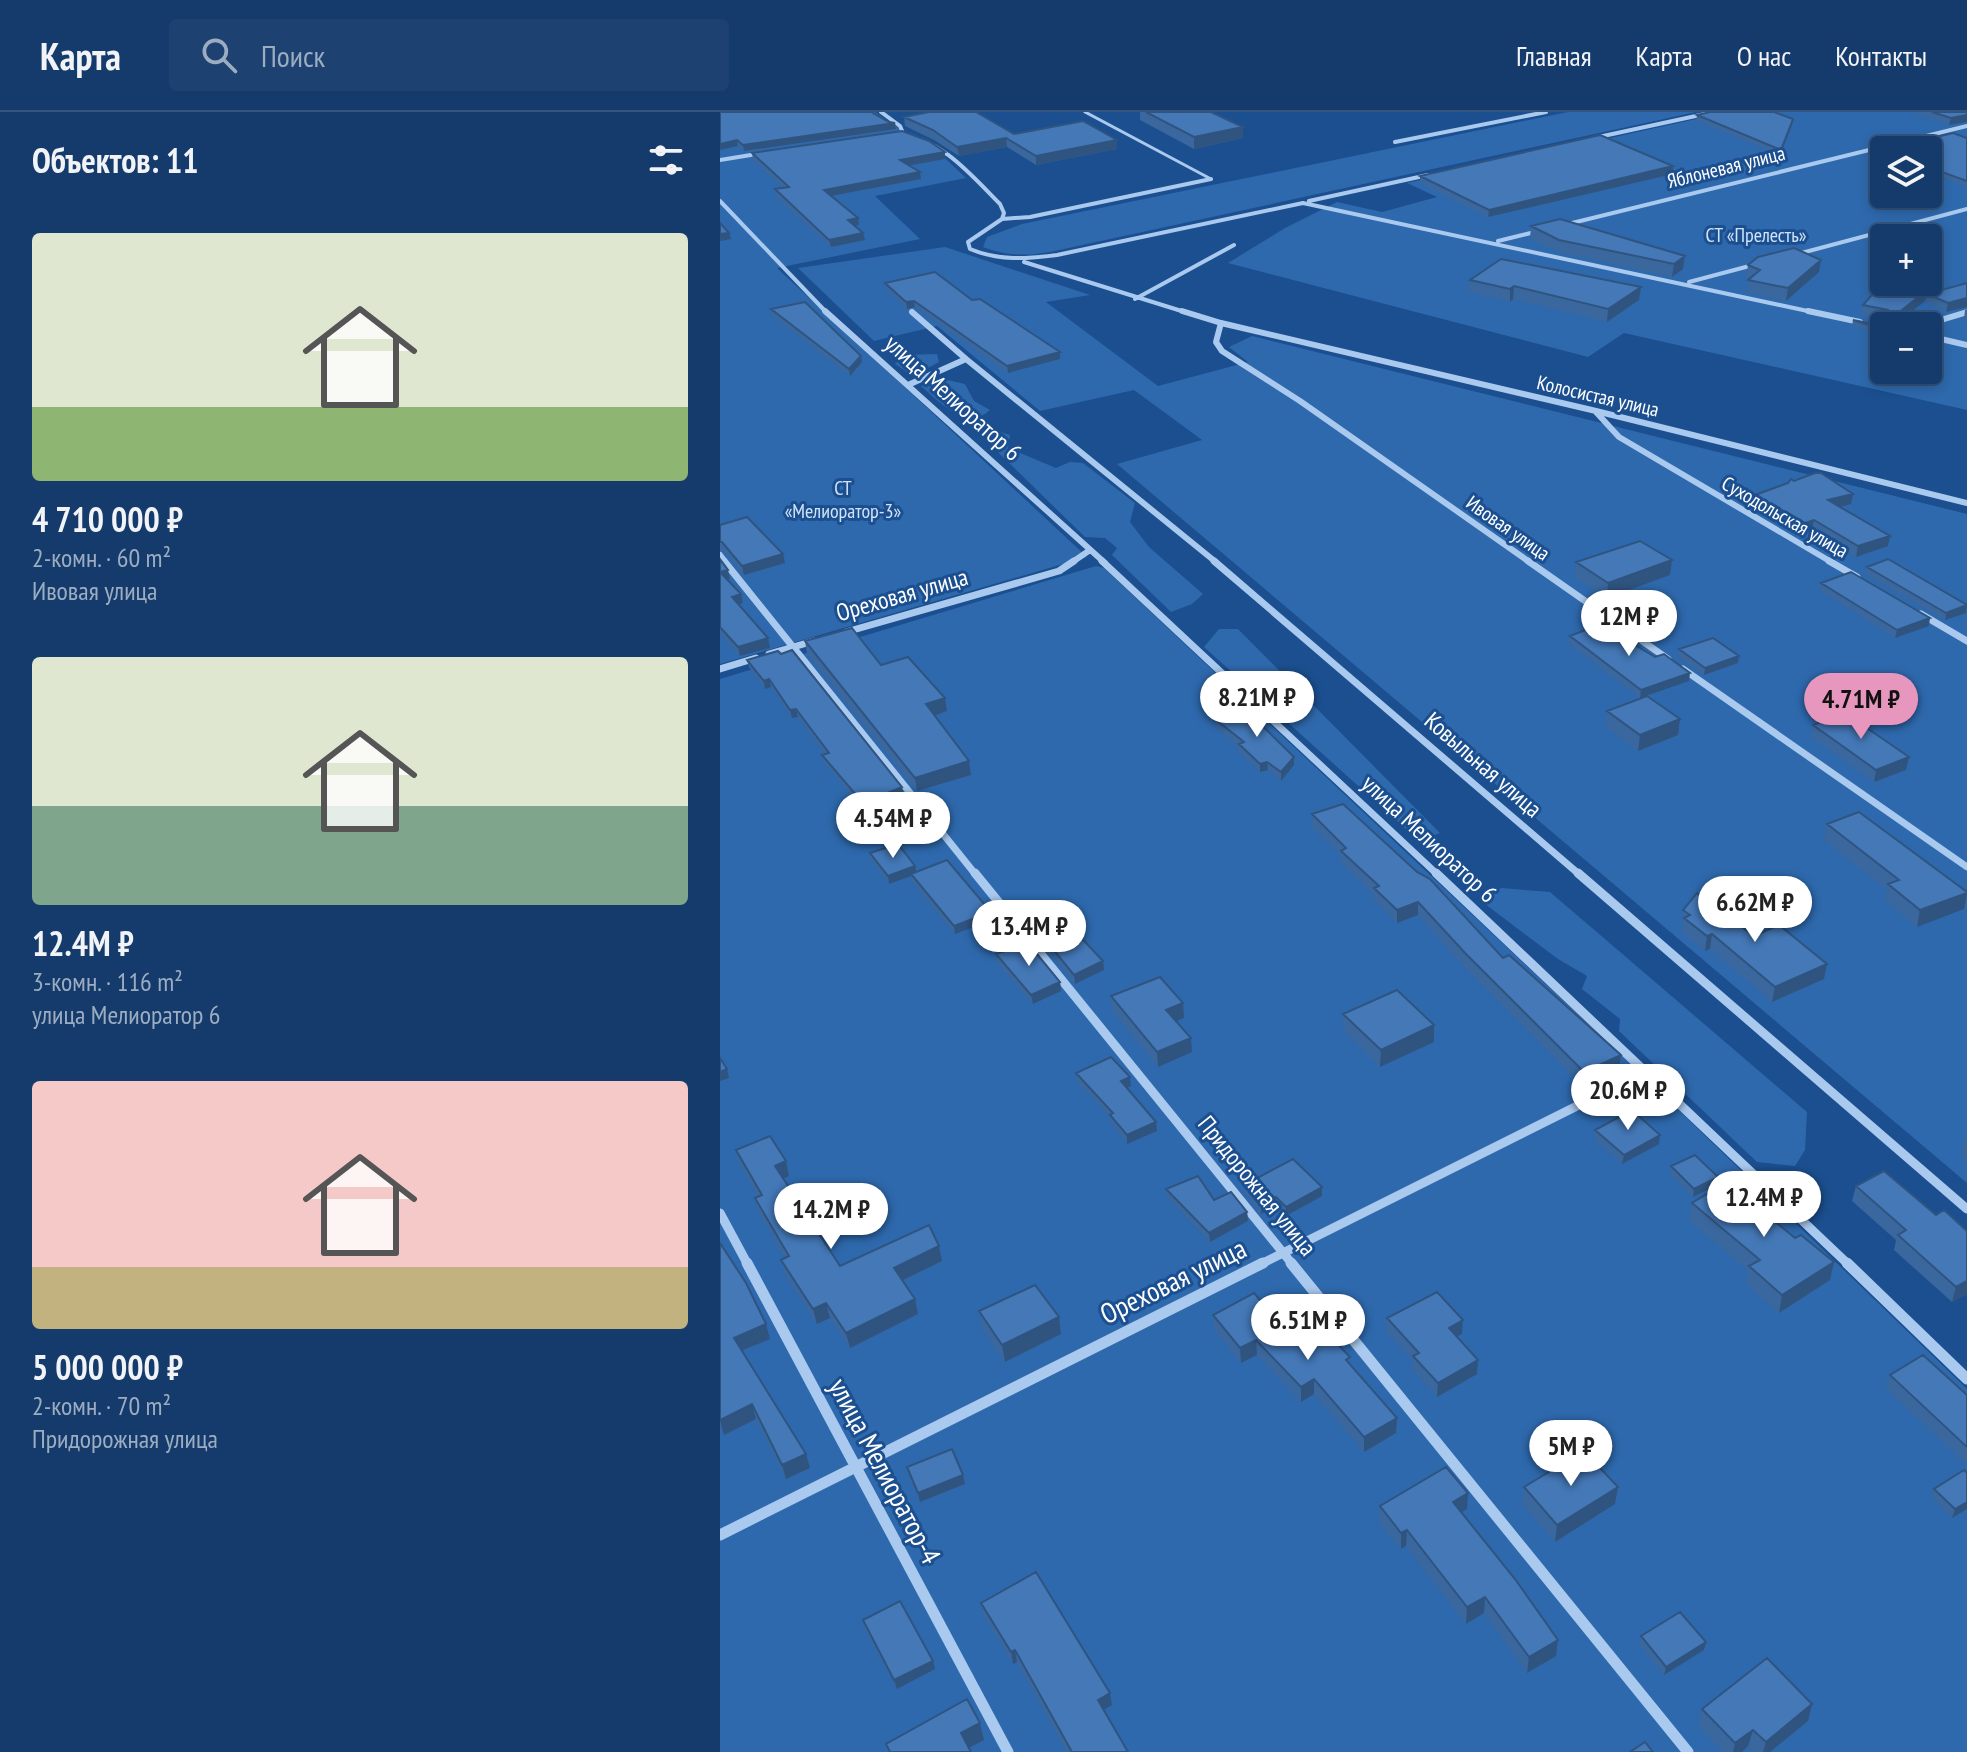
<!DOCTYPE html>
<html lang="ru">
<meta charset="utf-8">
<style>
:root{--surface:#143b6b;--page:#1d4271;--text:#f1f3f6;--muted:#9dadc1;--line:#33557e;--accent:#e797bd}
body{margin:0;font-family:"PT Sans Narrow",sans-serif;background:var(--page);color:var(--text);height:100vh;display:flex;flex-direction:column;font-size:30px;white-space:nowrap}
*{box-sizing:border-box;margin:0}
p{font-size:26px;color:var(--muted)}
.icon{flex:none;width:44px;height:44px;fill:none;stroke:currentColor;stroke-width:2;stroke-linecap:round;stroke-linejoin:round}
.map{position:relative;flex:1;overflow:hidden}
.drawer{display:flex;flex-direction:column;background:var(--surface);width:720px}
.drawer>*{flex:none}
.buttons{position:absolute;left:1150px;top:24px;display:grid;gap:16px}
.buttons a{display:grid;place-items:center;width:72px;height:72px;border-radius:8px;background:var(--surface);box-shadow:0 4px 12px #0003,0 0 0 2px var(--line);font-size:40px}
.price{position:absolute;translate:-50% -68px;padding:0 18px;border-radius:28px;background:#fff;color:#222;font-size:26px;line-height:52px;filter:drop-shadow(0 2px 4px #0008)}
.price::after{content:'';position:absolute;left:50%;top:48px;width:24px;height:18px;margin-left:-12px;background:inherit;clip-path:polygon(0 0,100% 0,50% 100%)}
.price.selected{background:var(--accent);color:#111}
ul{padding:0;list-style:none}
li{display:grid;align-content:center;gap:16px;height:424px;padding:0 32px}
li span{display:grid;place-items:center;height:248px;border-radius:8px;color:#555}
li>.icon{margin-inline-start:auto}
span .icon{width:144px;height:144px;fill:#fffc;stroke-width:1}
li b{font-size:34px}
h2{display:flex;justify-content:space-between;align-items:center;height:96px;padding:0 32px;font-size:34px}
header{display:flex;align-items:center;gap:48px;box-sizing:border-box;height:112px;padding:0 40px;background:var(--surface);border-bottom:2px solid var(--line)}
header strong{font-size:38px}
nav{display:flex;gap:44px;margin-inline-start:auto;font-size:28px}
.search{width:560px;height:72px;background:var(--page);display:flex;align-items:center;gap:20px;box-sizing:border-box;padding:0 28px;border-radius:8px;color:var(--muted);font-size:30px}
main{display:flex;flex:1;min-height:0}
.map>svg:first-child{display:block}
.green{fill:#2e69ad;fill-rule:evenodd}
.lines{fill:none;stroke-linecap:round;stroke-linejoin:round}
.service{stroke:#a9c9ee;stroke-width:3}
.minor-far4{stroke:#a9c9ee;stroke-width:4}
.minor-far3{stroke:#a9c9ee;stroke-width:6}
.minor-far2{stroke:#a9c9ee;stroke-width:7}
.minor-far1{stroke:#a9c9ee;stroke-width:9}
.minor{stroke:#a9c9ee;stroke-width:11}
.wall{fill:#3a679d}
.shaded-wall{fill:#305480}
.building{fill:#4478b7;stroke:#305480;stroke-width:2}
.labels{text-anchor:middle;stroke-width:6;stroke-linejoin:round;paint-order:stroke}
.far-street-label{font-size:20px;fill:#fff;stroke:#1b4f8f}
.far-park-label{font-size:20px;fill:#cfe3fa;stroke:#1b4f8f}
.street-label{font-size:24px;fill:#fff;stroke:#1b4f8f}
.near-street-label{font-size:28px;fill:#fff;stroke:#1b4f8f}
</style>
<header>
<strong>Карта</strong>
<div class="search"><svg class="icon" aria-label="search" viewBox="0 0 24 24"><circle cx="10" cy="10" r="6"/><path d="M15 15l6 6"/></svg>Поиск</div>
<nav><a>Главная</a><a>Карта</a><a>О нас</a><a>Контакты</a></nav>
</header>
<main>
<section class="drawer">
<h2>Объектов: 11<svg class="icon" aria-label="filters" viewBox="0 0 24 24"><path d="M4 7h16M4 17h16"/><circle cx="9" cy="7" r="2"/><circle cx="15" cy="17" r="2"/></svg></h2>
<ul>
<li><span style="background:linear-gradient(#dfe7d0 70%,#8fb573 0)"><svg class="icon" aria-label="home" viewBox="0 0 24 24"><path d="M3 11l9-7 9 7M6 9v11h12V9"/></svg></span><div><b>4 710 000 ₽</b><p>2-комн. · 60 m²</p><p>Ивовая улица</p></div></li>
<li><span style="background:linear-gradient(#dfe7d0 60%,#7fa58c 0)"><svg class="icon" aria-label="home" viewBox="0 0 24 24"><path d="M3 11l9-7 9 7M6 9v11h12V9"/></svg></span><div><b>12.4M ₽</b><p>3-комн. · 116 m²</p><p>улица Мелиоратор 6</p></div></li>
<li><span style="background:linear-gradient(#f6c9c9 75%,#c2b280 0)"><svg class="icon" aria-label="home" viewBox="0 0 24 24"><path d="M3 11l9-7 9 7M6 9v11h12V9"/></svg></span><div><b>5 000 000 ₽</b><p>2-комн. · 70 m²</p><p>Придорожная улица</p></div></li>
</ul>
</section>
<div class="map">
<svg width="1247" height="1640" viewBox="0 0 1247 1640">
<rect width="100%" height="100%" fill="#1b4f8f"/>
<!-- green -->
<path class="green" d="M0 0H155L177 15 185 25 211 33 246 66 155 84 200 127 57 156 367 445 0 552Z
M848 0H976L330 140C306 144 286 144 263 135L267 125 302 112Z
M1008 0H1247V298L904 221 868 245 508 151 565 116 617 90 662 100 717 85 687 71ZM1164 38H1208V82H1164ZM1164 126H1208V170H1164ZM1164 214H1208V258H1164Z
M225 135 370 183 326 190 438 274 528 250 509 235 532 224 1247 402V1071L397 352 482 328 414 278 320 299 217 214 154 229 78 156Z
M217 242 219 250 193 264 175 252 183 243Z
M219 266 245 272 254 289 270 298C247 319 220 291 201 274Z
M267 316 290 323 288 336 336 356 350 350 363 351 415 391 410 410 429 435 483 482 472 492 451 500 392 443 397 436 385 426 365 425 254 317Z
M376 454 384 456 914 955 1247 1277V1640H0V567Z
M499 517H518L720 721 708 726 687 718 484 535Z
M781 776 830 780 1087 1000 1085 1038 1075 1054 1037 1050 899 919 900 907 862 877 867 864 838 847 761 789Z"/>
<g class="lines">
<!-- service -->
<path class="service" d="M365 0 491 67"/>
<!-- minor-far4 -->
<path class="minor-far4" d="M161 0 180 14 183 21
M179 22C222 27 251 63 280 92L284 101 282 107 248 130 250 137C279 149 307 147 337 143L583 91 1097 201
M874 26 994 0
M675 30 826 0
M0 48 43 41
M0 89 107 201
M589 89 708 63
M282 107 310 105 491 67
M844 113 1247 14
M778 129 819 119
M1074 143 1247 97
M304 150 468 201
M969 170 1037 152
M415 187 514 133
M1244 201 1247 200"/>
<!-- minor-far3 -->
<path class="minor-far3" d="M105 199 385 451
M462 199 501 211 496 230 502 239 580 289 811 451
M1088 199 1140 210
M501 211 876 299 1247 391
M1201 214 1247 200
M1208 224 1247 233
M246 247 497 451
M188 273 246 247 192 200
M876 300 899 325 1113 451
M0 443 6 451
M351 451 370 438"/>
<!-- minor-far2 -->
<path class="minor-far2" d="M4 449 256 763
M382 449 718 763
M494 449 860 763
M808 449 948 547
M1109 449 1137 465
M1201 502 1247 529
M126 520 339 459 354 449
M49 542 94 529
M0 557 36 546
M963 557 1247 755"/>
<!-- minor-far1 -->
<path class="minor-far1" d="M255 761 573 1153
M716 761 1129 1153
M858 761 1247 1097
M0 1101 28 1153
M539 1153 927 959"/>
<!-- minor -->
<path class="minor" d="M27 1151 288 1640
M571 1151 968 1640
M1127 1151 1247 1267
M0 1423 543 1151"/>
</g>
<!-- wall -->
<path class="wall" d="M0 0 175 11 176 17 24 39 18 34Z
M420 0H491L523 26 474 37 420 8Z
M1192 0H1247V10L1229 13Z
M977 3 1073 7 1072 13 1060 43 976 9Z
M184 5 294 22 397 28V37L316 53 287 35 239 44 214 28 185 14Z
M1233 21 1247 26V75L1208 61V38H1164V45L1161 44 1162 38Z
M32 41 225 47 189 53 201 67 111 84 138 106 139 113 135 114 143 121 145 128 111 135 56 85 55 77 63 76 33 48Z
M953 54V62L768 105 700 71V64Z
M811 114 965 144 963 157 952 165 838 140 810 126Z
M1101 148 1099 160 1066 189 1026 180 1029 167 1026 166 1028 153Z
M750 168 921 175 919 188 887 210 793 187 790 190 749 180Z
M165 171 252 188 340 240V247L288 261 195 195 187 197 166 177Z
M1247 171V195L1226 200 1206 191 1207 182Z
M1207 178 1205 189 1173 214H1168L1166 209 1141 204 1143 193Z
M51 197 142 250 130 264 52 203Z
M1247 197V209L1244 207 1245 198Z
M1133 208 1164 214V221L1161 223 1132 214Z
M1074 369 1133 382 1131 392 1120 395 1168 434 1136 445 1092 418 1083 422 1034 394 1035 383Z
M0 413 63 442 65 451 24 463 4 439H0Z
M0 447 10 467 7 468 23 491 19 492 48 526 50 536 20 544 0 522Z
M856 450 950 463 887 486 855 465Z
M1147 455 1246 501 1225 508 1145 462Z
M1101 471 1209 514 1175 526 1100 479Z
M850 524 969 569 920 586 849 532Z
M85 529 161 553 225 586 227 599 214 604 249 649 251 663 197 679 87 542Z
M959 537 1018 551 984 563 958 545Z
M27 548 184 683 145 699 104 651 102 643 105 642 78 605 72 606 51 575 45 577 29 555Z
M887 599 960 607 958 623 918 639 886 615Z
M495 607 574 645V653L561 669 548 658 540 660 519 640V635L496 615Z
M1093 613 1186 658 1154 670 1091 625Z
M592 702 783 846 901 943 899 957 863 974 745 856 698 803 677 811 654 789V783L621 751V743L592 715Z
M1107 712 1247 780 1244 797 1197 815 1165 788 1167 778 1104 728Z
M150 741 196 760 271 800 272 808 235 822 192 770 191 764 169 772 152 749Z
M963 798 1034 824 1104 867 1052 890 990 837 985 839 962 821Z
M323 825 383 849 384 858 355 872 324 834Z
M276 842 340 870 341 879 313 892 277 851Z
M391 884 463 891 464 906 456 909 472 940 438 955 392 899Z
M623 902 714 913V930L660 955 623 919Z
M356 961 411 974 407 975 437 1019 407 1032 391 1011 390 1005 357 970Z
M875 1018 939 1032 902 1052 874 1027Z
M1247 1026V1048L1241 1043 1245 1027Z
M16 1038 69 1064 64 1067 120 1154 222 1149 183 1169 198 1202 130 1236 110 1206 97 1212 65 1163 61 1148 65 1146 39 1101 35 1086 38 1085 20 1053Z
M951 1054 997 1073 973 1085 950 1063Z
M524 1073 602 1075V1084L566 1104 556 1094 541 1102 525 1082Z
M1136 1074 1216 1103 1247 1119V1182L1232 1190 1174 1138 1176 1128 1132 1089Z
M446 1077 527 1100 528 1109 490 1130 447 1085Z
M972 1091 1110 1168 1059 1201 1026 1172 1028 1159 969 1108Z
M0 1131 50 1227 22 1238 90 1356 66 1367 36 1307 4 1323 0 1316Z
M259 1199 341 1222 285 1250 262 1217Z
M493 1203 576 1230 630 1252 676 1321 644 1340 594 1282 581 1290 537 1243 521 1251 494 1218Z
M667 1206 742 1222 737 1224 757 1262 717 1285 692 1258 693 1249 666 1220Z
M1170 1263 1247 1283V1350L1245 1351 1166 1277Z
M187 1355 245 1372 200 1390 189 1364Z
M1247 1361V1397L1232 1406 1211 1385 1214 1377Z
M804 1375 895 1392 835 1430 802 1392Z
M748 1381 747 1397 742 1401 836 1544 807 1561 764 1501 746 1512 686 1434 681 1437 659 1411 660 1394Z
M261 1491 390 1581 392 1593 384 1598 408 1640H347L297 1550 293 1552 264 1504Z
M143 1508 215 1557 177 1577 145 1517Z
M921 1524 986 1530 984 1538 944 1563 919 1533Z
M1092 1592 1088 1609 1050 1640H1034L1028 1634 1022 1640H1003L978 1614 982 1597Z"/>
<!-- shaded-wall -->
<path class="shaded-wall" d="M1247 3V10L1229 13 1231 6Z
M1073 7 1072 13 1060 43 1061 38Z
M175 11 176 17 24 39 23 33Z
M523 15V26L474 37V25Z
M286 26 287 35 239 44 237 35Z
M17 28 18 34 0 38V32Z
M397 28V37L316 53V44Z
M225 40V47L181 55 180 48Z
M953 54V62L768 105 769 98Z
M200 60 201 67 105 85 104 78Z
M138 106 139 113 129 115 128 108Z
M9 121 11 127 0 129V122Z
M143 121 145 128 111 135 109 128Z
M965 144 963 157 952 165 954 152Z
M1101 148 1099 160 1066 189 1068 176Z
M794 174 793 187 790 190V177Z
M921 175 919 188 887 210 888 197Z
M1207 178 1205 189 1173 214H1170L1172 206Z
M1247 186V195L1226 200 1228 191Z
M194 189 195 195 187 197 186 190Z
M340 240V247L288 261 287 254Z
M141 244 142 250 130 264 129 257Z
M1133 382 1131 392 1107 399 1108 388Z
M1094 408 1092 418 1083 422 1085 411Z
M1170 424 1168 434 1136 445 1138 434Z
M63 442 65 451 24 463 22 454Z
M952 448 950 463 887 486 888 471Z
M8 458 10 467 2 469 0 460Z
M21 482 23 491 14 494 12 485Z
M1247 493 1246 501 1225 508 1226 501Z
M1210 506 1209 514 1175 526 1177 518Z
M48 526 50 536 20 544 18 535Z
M1019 544 1018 551 984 563 985 556Z
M970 561 969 569 920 586 921 578Z
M49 567 51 575 45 577 44 569Z
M225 586 227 599 208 606 206 592Z
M76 597 78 605 72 606 70 598Z
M960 607 958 623 918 639 920 623Z
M574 645V653L561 669V660Z
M1189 645 1186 658 1154 670 1156 658Z
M249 649 251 663 197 679 195 666Z
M547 650 548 658 540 660V652Z
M182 675 184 683 145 699 143 691Z
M195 754 197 762H191V764L169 772 168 764Z
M1247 781 1244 797 1197 815 1200 798Z
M698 790V803L677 811V798Z
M271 800 272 808 235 822 234 814Z
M992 822 990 837 985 839 987 824Z
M383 849 384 858 355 872 354 863Z
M1107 852 1104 867 1052 890 1055 875Z
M340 870 341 879 313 892 311 883Z
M463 891 464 906 447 913 446 898Z
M714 913V930L660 955 661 938Z
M471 926 472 940 438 955 437 940Z
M901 943 899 957 863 974 864 960Z
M7 957 9 966 0 969V960Z
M410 965 411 974 402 978 401 969Z
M436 1010 437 1019 407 1032V1023Z
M940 1023 939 1032 902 1052 904 1043Z
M66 1049 69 1064 59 1069 55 1054Z
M998 1065 997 1073 973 1085 974 1077Z
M602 1075V1084L566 1104V1095Z
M556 1085V1094L541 1102V1093Z
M527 1100 528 1109 490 1130 489 1121Z
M219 1134 222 1149 177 1171 174 1156Z
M1114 1150 1110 1168 1059 1201 1062 1183Z
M1247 1169V1182L1232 1190 1236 1175Z
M195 1187 198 1202 130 1236 126 1221Z
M106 1191 110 1206 97 1212 93 1197Z
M339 1205 341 1222 285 1250 282 1233Z
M743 1208 742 1222 728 1229 729 1216Z
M46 1212 50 1227 18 1240 14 1226Z
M536 1228 537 1243 521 1251 520 1236Z
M758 1248 757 1262 717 1285 718 1271Z
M594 1267V1282L581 1290V1275Z
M32 1292 36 1307 4 1323 0 1308Z
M677 1306 676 1321 644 1340V1325Z
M86 1342 90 1356 66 1367 62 1353Z
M243 1363 245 1372 200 1390 198 1381Z
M898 1375 895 1392 835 1430 837 1413Z
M748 1381 747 1397 732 1406 733 1390Z
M1247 1390V1397L1232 1406 1235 1397Z
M687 1418 686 1434 681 1437V1421Z
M765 1485 764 1501 746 1512 747 1495Z
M838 1528 836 1544 807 1561 809 1545Z
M986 1530 984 1538 944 1563 946 1555Z
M295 1538 297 1550 293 1552 291 1540Z
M213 1549 215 1557 177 1577 174 1568Z
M390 1581 392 1593 380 1600 378 1588Z
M1092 1592 1088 1609 1050 1640H1043L1046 1630Z
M260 1611 264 1628 245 1638 241 1621Z
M1033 1618 1028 1634 1022 1640H1013L1015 1631Z"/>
<!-- building -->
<path class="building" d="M0 0H151L169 10 175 11 23 33 17 28 0 32Z
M209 0H256L294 22 363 9 397 28 316 44 286 26 237 35 213 18 184 5Z
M426 0H491L523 15 474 25Z
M990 0H1054L1073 7 1061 38 977 3Z
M1212 0H1247V3L1231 6Z
M182 19 209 29 225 40 180 48 200 60 104 78 138 106 128 108 143 121 109 128 55 77 69 75 32 41Z
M1233 21 1247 26V69L1208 55V38H1162Z
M880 23 953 54 769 98 700 64Z
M840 107 965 144 954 152 839 128 811 114Z
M0 111 9 121 0 122Z
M1074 136 1101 148 1068 176 1028 168 1040 158 1028 153 1038 145Z
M781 147 921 175 888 197 794 174 790 177 750 168Z
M215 160 252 188 260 187 340 240 287 254 194 189 186 190 165 171Z
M1164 169 1188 170 1207 178 1172 206 1168 198 1143 193Z
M1247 171V186L1228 191 1207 182Z
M85 190 141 244 129 257 51 197Z
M1133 208 1164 214V216L1163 217Z
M1095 361H1101L1133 382 1108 388 1170 424 1138 434 1094 408 1085 411 1035 383 1068 371 1071 367 1074 369Z
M27 405 63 442 22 454 2 430H0V413Z
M920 429 952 448 888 471 856 450Z
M0 447 8 458 0 460Z
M1168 447 1247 493 1226 501 1147 455Z
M0 460 21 482 12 485 48 526 18 535 0 515Z
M1131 460 1210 506 1177 518 1101 471Z
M880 512 935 545 944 542 970 561 921 578 850 524Z
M132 516 161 553 188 545 225 586 206 592 249 649 195 666 85 529Z
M993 526 1019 544 985 556 959 537Z
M72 538 182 675 143 691 102 643 109 641 76 597 70 598 49 567 44 569 27 548 58 539 61 542Z
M927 584 960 607 920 623 887 599Z
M524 596 574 645 561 660 547 650 540 652 519 632 524 630 495 607Z
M1125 601 1189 645 1156 658 1093 613Z
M623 692 697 760 710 767 783 846 789 843 901 943 864 960 746 842 698 790 677 798 654 776 659 774 621 739 626 736 592 702Z
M1139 700 1247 780V781L1200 798 1168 772 1179 768 1107 712Z
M178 732 195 754 168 764 150 741Z
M227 748 271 800 234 814 191 762Z
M977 781 1034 824 1059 813 1107 852 1055 875 992 822 987 824 964 806 970 803 963 798Z
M351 815 383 849 354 863 323 825Z
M308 831 340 870 311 883 276 842Z
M440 865 463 891 446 898 471 926 437 940 391 884Z
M677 878 714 913 661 938 623 902Z
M391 945 410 965 401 969 436 1010 407 1023 390 1003 393 1001 356 961Z
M0 946 7 957 0 960Z
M912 998 940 1023 904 1043 875 1018Z
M50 1024 66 1049 55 1054 120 1154 209 1113 219 1134 174 1156 195 1187 126 1221 106 1191 93 1197 61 1148 69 1144 35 1086 42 1083 16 1038Z
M975 1043 998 1065 974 1077 951 1054Z
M573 1047 602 1075 566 1095 556 1085 541 1093 524 1073Z
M1164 1059 1216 1103 1224 1098 1247 1119V1169L1236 1175 1178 1123 1186 1118 1136 1074Z
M478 1064 494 1088 511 1080 527 1100 489 1121 446 1077Z
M1007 1070 1075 1126 1081 1123 1114 1150 1062 1183 1029 1154 1040 1148 972 1091Z
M0 1131 26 1171 46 1212 14 1226 86 1342 62 1353 32 1292 0 1308Z
M315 1173 339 1205 282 1233 259 1199Z
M717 1180 743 1208 729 1216 758 1248 718 1271 693 1244 699 1241 667 1206Z
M534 1181 576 1230 601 1215 630 1245 626 1248 677 1306 644 1325 594 1267 581 1275 536 1228 520 1236 493 1203Z
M1203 1243 1247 1283V1335L1170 1263Z
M232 1337 243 1363 198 1381 187 1355Z
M864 1339 898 1375 837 1413 804 1375Z
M726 1355 748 1381 733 1390 795 1467 838 1528 809 1545 765 1485 747 1495 687 1418 681 1421 660 1394Z
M1244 1358 1247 1361V1390L1235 1397 1214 1377Z
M316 1460 390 1581 378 1588 408 1640H352L295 1538 291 1540 261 1491Z
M180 1489 213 1549 174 1568 143 1508Z
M960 1500 986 1530 946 1555 921 1524Z
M1047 1546 1092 1592 1046 1630 1033 1618 1015 1631 982 1597Z
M247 1587 260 1611 241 1621 251 1640H170L166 1632Z
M925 1630 933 1640H910Z"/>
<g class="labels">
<!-- far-street labels -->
<g class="far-street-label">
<text transform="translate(1006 55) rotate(-14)" y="7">Яблоневая улица</text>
<text transform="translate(878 284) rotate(13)" y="7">Колосистая улица</text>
<text transform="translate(1065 405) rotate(30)" y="7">Суходольская улица</text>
<text transform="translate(788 416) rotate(35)" y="7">Ивовая улица</text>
</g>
<!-- far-park labels -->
<g class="far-park-label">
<text x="1036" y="130">СТ «Прелесть»</text>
<text x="123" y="383">СТ<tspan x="123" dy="23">«Мелиоратор-3»</tspan></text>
</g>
<!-- street labels -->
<g class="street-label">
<text transform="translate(233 286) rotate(42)" y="8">улица Мелиоратор 6</text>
<text transform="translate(182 483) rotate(-16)" y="8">Ореховая улица</text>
<text transform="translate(763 653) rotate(41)" y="8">Ковыльная улица</text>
<text transform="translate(709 727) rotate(43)" y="8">улица Мелиоратор 6</text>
<text transform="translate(537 1074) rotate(51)" y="8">Придорожная улица</text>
</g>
<!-- near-street labels -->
<g class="near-street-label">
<text transform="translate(453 1169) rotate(-26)" y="10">Ореховая улица</text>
<text transform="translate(165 1359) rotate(62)" y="10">улица Мелиоратор-4</text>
</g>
</g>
</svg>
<div class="buttons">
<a><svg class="icon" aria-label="layers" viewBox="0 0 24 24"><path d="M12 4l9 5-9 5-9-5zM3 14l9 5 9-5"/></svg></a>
<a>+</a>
<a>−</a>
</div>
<b class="price" style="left:909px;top:546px">12M ₽</b>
<b class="price" style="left:537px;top:627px">8.21M ₽</b>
<b class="price selected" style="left:1141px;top:629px">4.71M ₽</b>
<b class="price" style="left:173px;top:748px">4.54M ₽</b>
<b class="price" style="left:1035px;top:832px">6.62M ₽</b>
<b class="price" style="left:309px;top:856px">13.4M ₽</b>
<b class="price" style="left:908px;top:1020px">20.6M ₽</b>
<b class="price" style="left:1044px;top:1127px">12.4M ₽</b>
<b class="price" style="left:111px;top:1139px">14.2M ₽</b>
<b class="price" style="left:588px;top:1250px">6.51M ₽</b>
<b class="price" style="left:851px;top:1376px">5M ₽</b>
</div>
</main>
